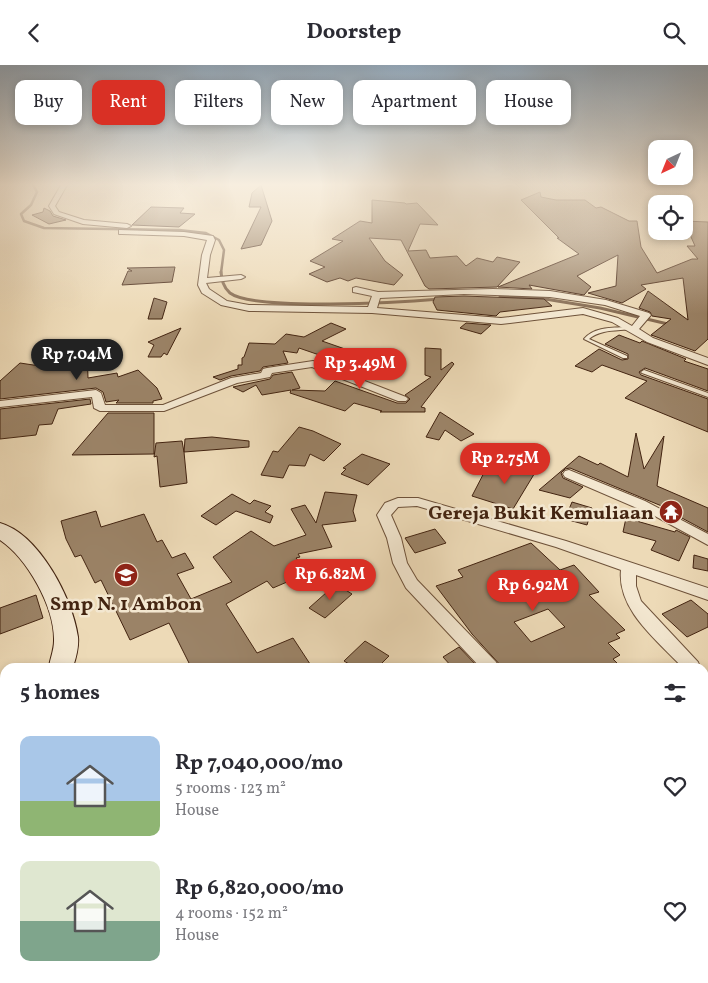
<!DOCTYPE html>
<meta charset="utf-8">
<style>
:root{--surface:#fff;--page:#f7f7f7;--text:#2b2b33;--muted:#7c7c81;--accent:#d93025}
body{margin:0;font-family:Vollkorn,serif;background:var(--page);color:var(--text);height:100vh;display:flex;flex-direction:column;font-size:19px;white-space:nowrap}
*{box-sizing:border-box;margin:0}
p{font-size:16px;color:var(--muted)}
.icon{flex:none;width:28px;height:28px;fill:none;stroke:currentColor;stroke-width:2;stroke-linecap:round;stroke-linejoin:round}
.map{position:relative;flex:1;overflow:hidden}
.details{position:absolute;left:0px;top:598px;width:709px;height:321px;display:flex;flex-direction:column;background:var(--surface);border-radius:15px 15px 0 0;box-shadow:0 2px 8px #0003}
.details>*{flex:none}
.guide{position:absolute;left:15px;top:15px;width:679px;height:45px;display:flex;gap:10px}
.needle{width:32px;rotate:223deg}
.tools{position:absolute;left:648px;top:75px;display:grid;gap:10px}
.tools a{display:grid;place-items:center;width:45px;height:45px;border-radius:10px;background:var(--surface);box-shadow:0 2px 8px #0003;font-size:25px}
.price{position:absolute;translate:-50% -42px;padding:0 11px;border-radius:18px;background:var(--accent);color:#fff;font-size:16px;line-height:32px;filter:drop-shadow(0 1px 2px #0008)}
.price::after{content:'';position:absolute;left:50%;top:30px;width:15px;height:11px;margin-left:-8px;background:inherit;clip-path:polygon(0 0,100% 0,50% 100%)}
.price.on{background:#222;color:#fff}
ul{padding:0;list-style:none}
li{display:flex;align-items:center;gap:15px;height:125px;padding:0 20px}
li span{display:grid;place-items:center;flex:none;width:140px;height:100px;border-radius:10px;color:#555}
li>.icon{margin-inline-start:auto}
span .icon{width:60px;height:60px;fill:#fffc;stroke-width:1}
li b{font-size:21px}
h2{display:flex;justify-content:space-between;align-items:center;height:60px;padding:0 20px;font-size:21px}
.chip{padding:0 18px;border-radius:10px;background:var(--surface);box-shadow:0 2px 8px #0003;font-size:18px;line-height:45px}
.chip.on{background:var(--accent);color:#fff}
header{display:flex;justify-content:space-between;align-items:center;height:65px;padding:0 20px;background:var(--surface);font-size:22px;font-weight:700}
.map>svg:first-child{display:block}
.lines{fill:none;stroke-linecap:round;stroke-linejoin:round}
.stream-far1{stroke:#866c53;stroke-width:2.5}
.stream{stroke:#866c53;stroke-width:3}
.building{fill:#9b8367;stroke:#432411;fill-rule:evenodd}
.lane-casing{stroke:#6e523a;stroke-width:2}
.street-casing{stroke:#6e523a;stroke-width:2}
.secondary-casing{stroke:#432411;stroke-width:2}
.lane{fill:#f3e7d0;fill-rule:evenodd}
.street{fill:#f3e7d0;fill-rule:evenodd}
.secondary{fill:#f3e7d0;fill-rule:evenodd}
.labels{text-anchor:middle;stroke-width:5;stroke-linejoin:round;paint-order:stroke}
.poi-label{font-size:20px;font-weight:bold;fill:#432411;stroke:#f3e7d0;text-anchor:end}
</style>
<header><svg class="icon" aria-label="back" viewBox="0 0 24 24"><path d="M15 5l-7 7 7 7"/></svg>Doorstep<svg class="icon" aria-label="search" viewBox="0 0 24 24"><circle cx="10" cy="10" r="6"/><path d="M15 15l6 6"/></svg></header>
<div class="map">
<svg width="708" height="918" viewBox="0 0 708 918">
<rect width="100%" height="100%" fill="#eddab7"/>
<filter id="stains"><feTurbulence type="fractalNoise" baseFrequency=".004" numOctaves="4"/><feColorMatrix values="0 0 0 0 .2 0 0 0 0 .09 0 0 0 0 .02 0 0 0 .5 -.17"/></filter>
<radialGradient id="worn" r=".72"><stop offset=".6" stop-color="#630" stop-opacity="0"/><stop offset="1" stop-color="#630" stop-opacity=".3"/></radialGradient>
<g class="lines">
<!-- stream-far1 -->
<path class="stream-far1" d="M33 120 37 127 31 140 21 149 24 156 44 163 179 165 206 168 219 175 224 185 221 208"/>
<!-- stream -->
<path class="stream" d="M221 207C222 215 223 222 230 228 253 246 405 237 440 234
M500 232 539 233 600 243 672 260"/>
</g>
<!-- building -->
<path class="building" d="M261 120 272 156 261 180 241 184 261 142H249L252 128Z
M540 127 541 132 556 135H585L596 143 601 142 629 156H637L641 182 657 208 692 194H698L687 181H695L684 156 708 157V274L695 286 654 271 651 270 671 254 652 251 650 247 639 243 648 226 688 255 683 213 641 220 646 224 622 238 588 228 616 221 618 190 577 211 591 222 584 230 529 220 532 224 498 222 579 189 557 173H559L521 135Z
M372 135 405 138 406 139 417 138 438 160 420 159 408 186 426 185 430 193 457 191 466 201 477 193 493 197 497 192 520 197 497 222 429 224 425 221 401 175 369 173 385 196 403 210 394 220 356 213 348 216 340 213 327 217 309 209 325 202 310 196 343 176 332 174 360 156 372 158Z
M151 142 184 143 180 148 195 149 179 162 132 160Z
M44 143 50 146 53 151 66 155 49 159 32 150 43 147Z
M175 202 172 217 122 220 128 206H132L127 203Z
M464 231 544 234 552 241 500 247 496 251 437 245 433 237 435 232Z
M154 233 167 237 162 254H148Z
M331 258 346 264 322 276 345 284 331 294 299 283 297 288 283 286 288 298 263 302 260 306 231 311 220 315 213 312 238 304V300H242V293L244 292 249 278 275 279 286 269 304 272Z
M466 258 491 260 481 269 460 263Z
M181 263 167 290 164 288 161 292H148L154 280 148 277Z
M619 270 640 278 642 276 686 294 684 296 708 304V326L645 303 639 307 641 310 708 334V367L625 333 647 316 602 300 592 307 575 301 599 284 622 295 628 294V289L605 279Z
M425 283 441 284V305L452 297 454 299 421 342 425 343V347H380L382 346 354 338 345 346 290 328 291 325 262 330 256 320 243 327 233 322 270 314 273 310 292 307 300 323 292 325 325 326 335 316 397 338H406L410 334 405 330 431 312 425 310Z
M87 284 88 313 117 308 118 312 138 305 157 323 162 334 153 336V338H116L119 335 106 337 103 327 96 323 0 334V316L20 298 40 301 71 291 69 290Z
M90 334 91 339 58 344 52 359 39 360 36 370 0 374V344Z
M440 347 474 369 461 376 445 365 439 375 426 372Z
M108 348H154V389L72 390Z
M299 362 313 366 341 379 324 396 310 389 305 401 289 400 283 413 261 410 273 386 278 387Z
M636 368 644 404 664 371 657 421 708 443V467L680 452 681 449 570 403 565 404 561 408 563 413 583 422 570 433 539 425 579 391 598 400 600 398 628 412Z
M212 372 249 376V382L184 387 187 418 160 422 157 391 154 392 156 378 182 376 184 387 185 374Z
M362 389 390 399 368 420 341 409 346 404 343 403Z
M523 397 539 401 513 444 472 431 488 400 516 408Z
M325 427 357 430 353 446 356 456 322 460 332 482 298 489 300 492 296 493 308 508 273 523 267 516 226 539 257 588 293 573 312 602H191L169 558 130 575 101 515 95 518 81 490 75 492 66 474 61 456 96 446 101 462 144 449 157 477 162 475 172 493 185 488 194 503 177 509 191 534 232 517 213 492 251 466 274 481 306 470 291 444 305 440 316 458Z
M232 429 250 439 254 435 271 441 265 447 273 451 270 458 236 446 216 460 201 451Z
M572 437 592 443 587 460 565 454Z
M626 453 675 467 676 465 690 472 679 496 651 485 656 476 623 467Z
M435 464 446 478 415 488 405 473Z
M531 478 560 505 574 500 599 527 589 530 625 565 616 569 620 573 608 578 620 590 613 594 621 602H502L472 569 436 521 463 512 458 505ZM548 544 565 562 531 577 514 557Z
M694 490 708 494V506L693 503Z
M336 519 352 529 325 553 309 543Z
M36 530 43 553 0 569V543Z
M691 535 708 549V562L687 572 662 549Z
M365 576 389 591 378 602H354L344 596Z
M459 582 478 602H452L443 592Z"/>
<g class="lines">
<!-- lane casing -->
<g class="lane-casing">
<path id="lane" d="M630 262H632V264C617 266 601 264 589 274L627 291V293H623L584 274C595 261 614 263 630 262Z
M644 305 708 328V332L642 308 641 307Z"/>
</g>
<!-- street casing -->
<g class="street-casing">
<path id="street" d="M61 120H67L55 141 59 147 84 155 127 159 131 161 127 163 83 159 54 149 49 141Z
M119 165 184 167 213 171 215 175 210 190 207 213 241 210 245 212 241 214 206 218 209 224 227 236 249 240 368 242 372 231 353 227V223L356 222 378 227 493 224 550 226 606 235 649 248 651 250 639 264 653 273 708 293V300L647 277 612 257 583 249 501 259 372 248 249 246 221 240 202 228 198 220 202 190 207 175 184 171 122 169H119ZM464 229 550 232 605 240 640 251 632 261 618 253 583 243 501 253 377 243 380 233Z
M313 296 406 332 408 334 406 336H398L312 302 272 308 270 312 237 318 164 346H100L94 343 92 332 0 342V336L96 325 101 328 105 340H163L231 313 261 308 263 304 267 303Z
M569 405 645 436 708 469V480L653 450 565 412 563 409 565 406Z
M398 433H418L566 476 708 523V535L636 510V521L641 536 698 597 700 602H682C657 575 617 545 621 505L556 482 417 441 398 442 391 450 401 473 407 498 417 515 496 597 498 602H480L406 523 393 498 387 473 377 450 385 438Z
M704 608 708 609V627L704 626Z
M704 897 708 899V918H695L694 914H704Z"/>
</g>
<!-- secondary casing -->
<g class="secondary-casing">
<path id="secondary" d="M0 458C39 469 73 534 78 572 79 582 76 593 73 602H49C50 594 54 585 54 576 55 542 27 493 0 475Z
M5 836V895L0 897V838Z"/>
</g>
<!-- lane -->
<use href="#lane" class="lane"/>
<!-- street -->
<use href="#street" class="street"/>
<!-- secondary -->
<use href="#secondary" class="secondary"/>
</g>
<!-- sky -->
<linearGradient id="sky" x2="0" y2="1"><stop stop-color="#93aabe"/><stop offset="0.48" stop-color="#f7eedf"/><stop offset="1" stop-color="#f7eedf" stop-opacity="0"/></linearGradient>
<rect width="708" height="249" fill="url(#sky)"/>
<!-- icons -->
<defs>
<g id="temple-disc" transform="scale(1.25)"><circle r="9.5" fill="#8f2418" stroke="#f3e7d0"/><path d="M0-6L5-2H3V0L6.5 2.5H4V6H1.5V3h-3V6H-4V2.5H-6.5L-3 0V-2H-5Z" fill="#fff"/></g>
<g id="school-disc" transform="scale(1.25)"><circle r="9.5" fill="#8f2418" stroke="#f3e7d0"/><path d="M0-5L7-2L0 1L-7-2ZM-4 1L0 2.5L4 1V4Q0 6-4 4Z" fill="#fff"/></g>
</defs>
<g fill-rule="evenodd">
<use href="#temple-disc" x="671" y="447"/>
<use href="#school-disc" x="126" y="510"/>
</g>
<g class="labels">
<!-- poi labels -->
<g class="poi-label">
<text x="654" y="454">Gereja Bukit Kemuliaan</text>
<text x="126" y="545" text-anchor="middle">Smp N. 1 Ambon</text>
</g>
</g>
<rect width="100%" height="100%" filter="url(#stains)"/>
<rect width="100%" height="100%" fill="url(#worn)"/>
</svg>
<div class="tools">
<a><svg class="needle" viewBox="-14 -14 28 28"><path d="M0-13l5 13h-10z" fill="#e53935"/><path d="M0 13l5-13h-10z" fill="#7c7c81"/></svg></a>
<a><svg class="icon" aria-label="locate" viewBox="0 0 24 24"><circle cx="12" cy="12" r="6"/><path d="M12 2v4M12 18v4M2 12h4M18 12h4"/></svg></a>
</div>
<b class="price on" style="left:77px;top:316px">Rp 7.04M</b>
<b class="price" style="left:360px;top:325px">Rp 3.49M</b>
<b class="price" style="left:505px;top:420px">Rp 2.75M</b>
<b class="price" style="left:330px;top:536px">Rp 6.82M</b>
<b class="price" style="left:533px;top:547px">Rp 6.92M</b>
<div class="guide">
<a class="chip">Buy</a>
<a class="chip on">Rent</a>
<a class="chip">Filters</a>
<a class="chip">New</a>
<a class="chip">Apartment</a>
<a class="chip">House</a>
</div>
<section class="details">
<h2>5 homes<svg class="icon" aria-label="filters" viewBox="0 0 24 24"><path d="M4 7h16M4 17h16"/><circle cx="9" cy="7" r="2"/><circle cx="15" cy="17" r="2"/></svg></h2>
<ul>
<li><span style="background:linear-gradient(#a9c7e8 65%,#8fb573 0)"><svg class="icon" aria-label="home" viewBox="0 0 24 24"><path d="M3 11l9-7 9 7M6 9v11h12V9"/></svg></span><div><b>Rp 7,040,000/mo</b><p>5 rooms · 123 m²</p><p>House</p></div><svg class="icon" aria-label="heart" viewBox="0 0 24 24"><path d="M12 20l-8-8c-3-5 5-10 8-4 3-6 11-1 8 4z"/></svg></li>
<li><span style="background:linear-gradient(#dfe7d0 60%,#7fa58c 0)"><svg class="icon" aria-label="home" viewBox="0 0 24 24"><path d="M3 11l9-7 9 7M6 9v11h12V9"/></svg></span><div><b>Rp 6,820,000/mo</b><p>4 rooms · 152 m²</p><p>House</p></div><svg class="icon" aria-label="heart" viewBox="0 0 24 24"><path d="M12 20l-8-8c-3-5 5-10 8-4 3-6 11-1 8 4z"/></svg></li>
</ul>
</section>
</div>
